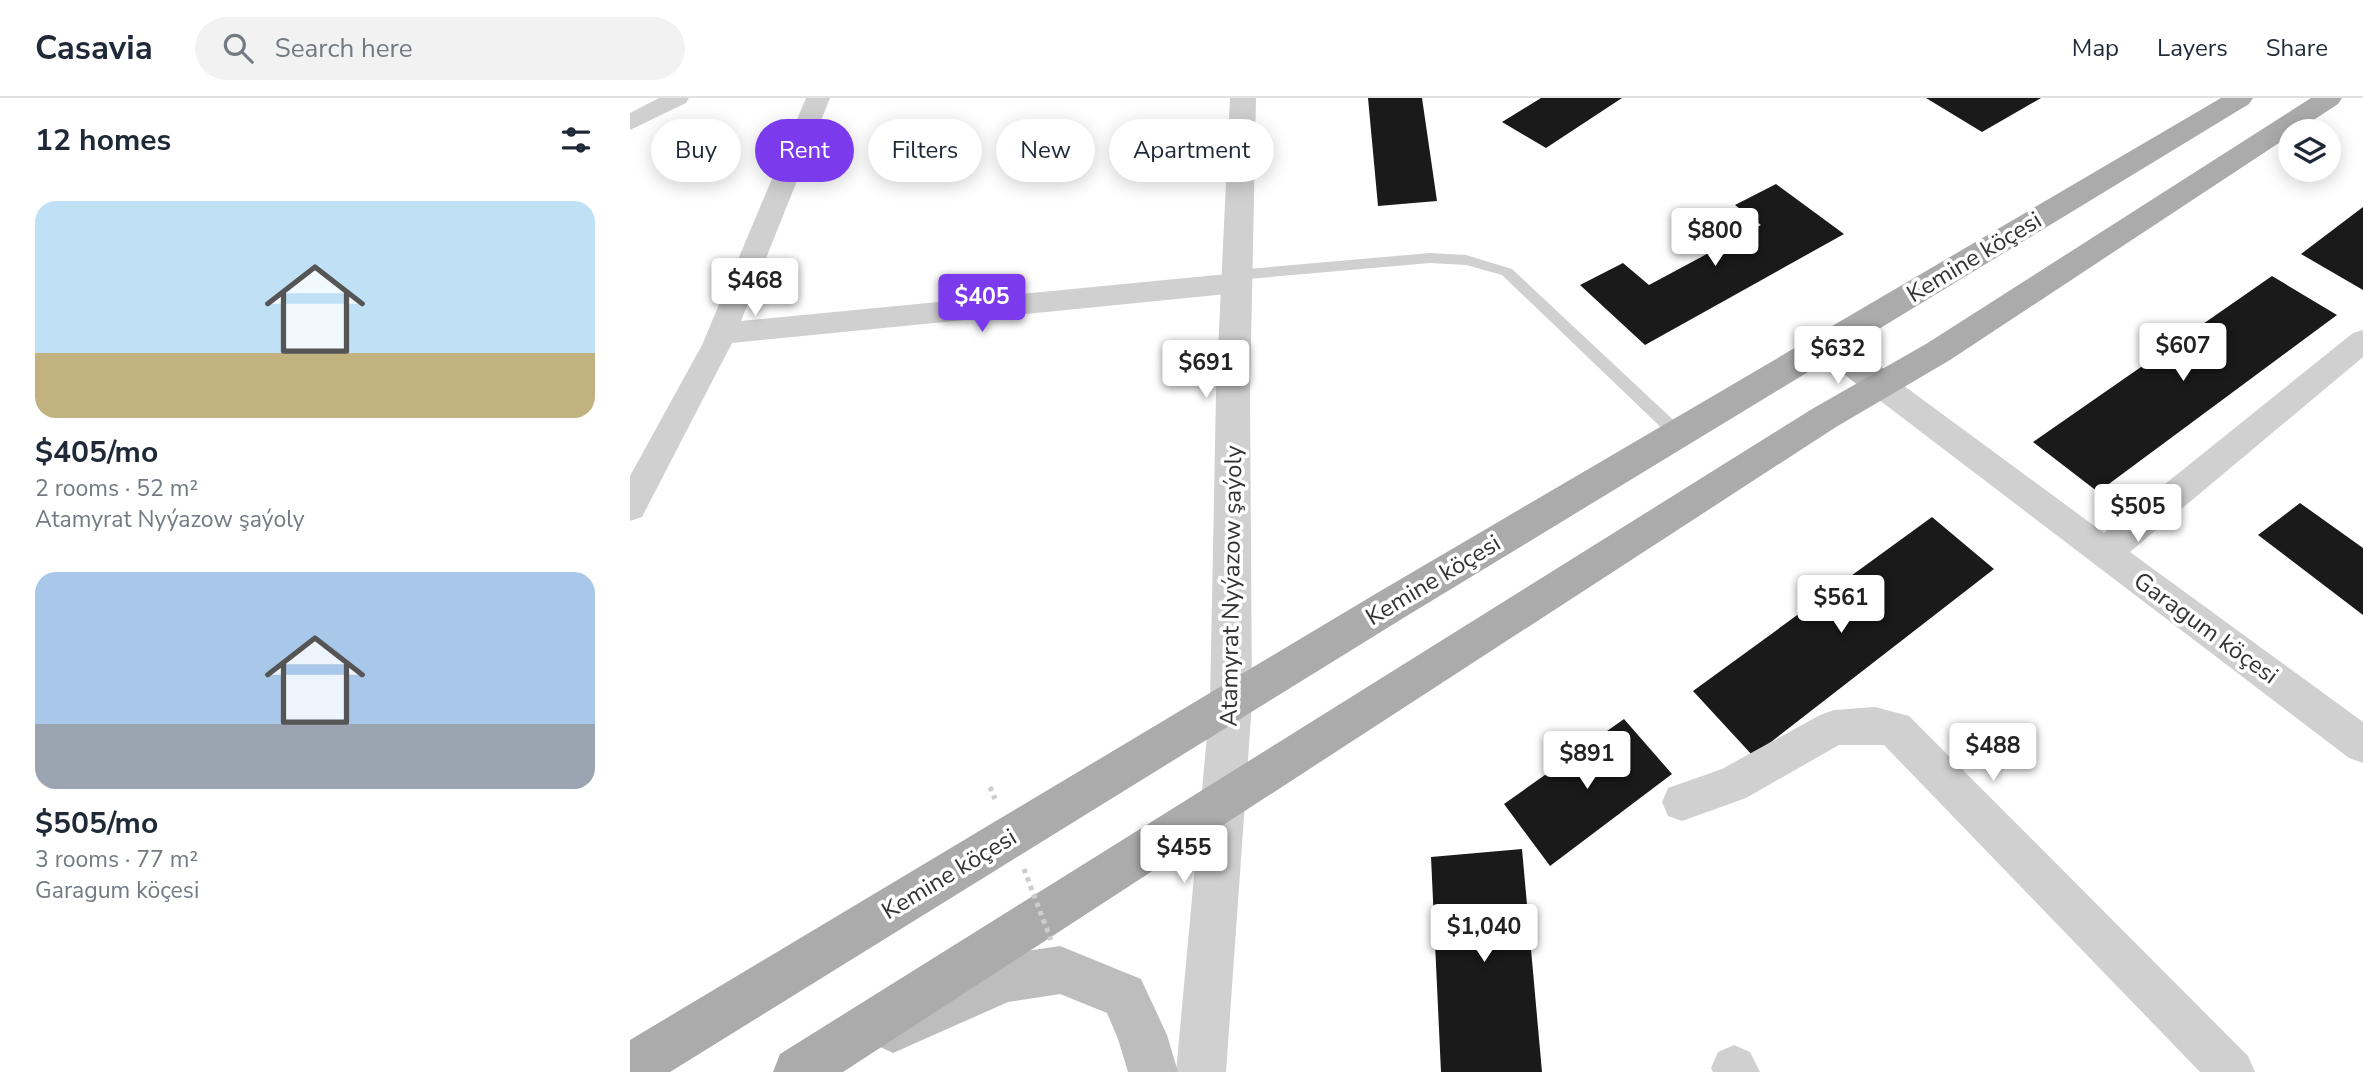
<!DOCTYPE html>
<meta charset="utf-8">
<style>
:root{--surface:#fff;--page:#f2f2f3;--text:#1f2937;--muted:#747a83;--line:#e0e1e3;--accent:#7c3aed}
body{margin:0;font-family:"Nunito Sans",sans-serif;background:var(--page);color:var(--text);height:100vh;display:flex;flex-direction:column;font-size:26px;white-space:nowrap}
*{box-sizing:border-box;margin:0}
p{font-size:23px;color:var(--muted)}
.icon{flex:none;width:38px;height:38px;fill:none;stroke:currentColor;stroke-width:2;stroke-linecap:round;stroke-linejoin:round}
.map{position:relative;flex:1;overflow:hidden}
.sheet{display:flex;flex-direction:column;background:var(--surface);width:630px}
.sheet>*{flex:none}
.banner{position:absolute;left:21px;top:21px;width:665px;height:63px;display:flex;gap:14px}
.tools{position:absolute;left:1648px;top:21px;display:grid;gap:14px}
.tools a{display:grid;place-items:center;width:63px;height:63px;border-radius:50%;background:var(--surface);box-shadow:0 4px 18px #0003;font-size:35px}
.price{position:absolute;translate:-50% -60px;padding:0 16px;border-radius:7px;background:#fff;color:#222;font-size:23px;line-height:46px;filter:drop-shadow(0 2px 4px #0008)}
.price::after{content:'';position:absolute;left:50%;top:42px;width:21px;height:16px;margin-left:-10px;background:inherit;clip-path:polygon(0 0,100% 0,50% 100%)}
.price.selected{background:var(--accent);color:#fff}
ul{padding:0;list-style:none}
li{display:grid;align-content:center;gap:14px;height:371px;padding:0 35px}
li span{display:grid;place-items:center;height:217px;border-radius:21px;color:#555}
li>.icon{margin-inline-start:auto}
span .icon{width:126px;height:126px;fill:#fffc;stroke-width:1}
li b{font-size:30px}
h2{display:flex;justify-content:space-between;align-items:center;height:84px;padding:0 35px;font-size:30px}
.chip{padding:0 24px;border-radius:32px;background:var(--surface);box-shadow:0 4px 18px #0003;font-size:24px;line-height:63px}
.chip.selected{background:var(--accent);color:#fff}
header{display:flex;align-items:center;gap:42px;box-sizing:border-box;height:98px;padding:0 35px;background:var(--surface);border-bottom:2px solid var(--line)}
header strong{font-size:33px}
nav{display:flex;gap:38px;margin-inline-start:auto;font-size:24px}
.search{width:490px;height:63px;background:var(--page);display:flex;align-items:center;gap:18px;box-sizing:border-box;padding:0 24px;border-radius:38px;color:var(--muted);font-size:26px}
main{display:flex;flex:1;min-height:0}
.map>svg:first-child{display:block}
.building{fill:#1a1a1a}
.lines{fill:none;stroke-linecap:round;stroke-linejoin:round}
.path{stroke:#cdcdcd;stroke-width:5;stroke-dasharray:4.5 4.5;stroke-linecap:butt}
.service{fill:#d0d0d0;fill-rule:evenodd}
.minor{fill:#d0d0d0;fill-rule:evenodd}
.tertiary{fill:#d0d0d0;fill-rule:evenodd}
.secondary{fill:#bdbdbd;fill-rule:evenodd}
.primary{fill:#ababab;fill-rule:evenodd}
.path-bridge{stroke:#cdcdcd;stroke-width:5;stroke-dasharray:4.5 4.5;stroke-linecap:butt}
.labels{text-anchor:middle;stroke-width:7;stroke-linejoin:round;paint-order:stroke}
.street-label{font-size:24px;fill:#333;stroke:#fff}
</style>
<header>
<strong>Casavia</strong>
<div class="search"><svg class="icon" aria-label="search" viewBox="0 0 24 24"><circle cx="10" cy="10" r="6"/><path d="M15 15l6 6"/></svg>Search here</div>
<nav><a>Map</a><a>Layers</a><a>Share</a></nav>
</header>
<main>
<section class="sheet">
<h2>12 homes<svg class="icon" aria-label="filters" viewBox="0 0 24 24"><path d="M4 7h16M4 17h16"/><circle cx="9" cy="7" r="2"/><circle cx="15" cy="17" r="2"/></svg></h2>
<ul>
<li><span style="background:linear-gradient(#bfe0f5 70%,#c2b280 0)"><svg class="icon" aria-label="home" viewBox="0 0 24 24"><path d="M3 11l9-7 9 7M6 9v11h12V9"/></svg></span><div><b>$405/mo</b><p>2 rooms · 52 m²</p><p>Atamyrat Nyýazow şaýoly</p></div></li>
<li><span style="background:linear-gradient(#a9c7e8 70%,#9aa5b1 0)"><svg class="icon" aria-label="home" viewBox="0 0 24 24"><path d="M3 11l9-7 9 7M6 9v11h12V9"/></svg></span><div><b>$505/mo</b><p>3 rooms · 77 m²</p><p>Garagum köçesi</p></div></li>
</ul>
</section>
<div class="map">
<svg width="1733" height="974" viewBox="0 0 1733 974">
<rect width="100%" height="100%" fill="#fff"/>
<!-- building -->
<path class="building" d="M738 0H792L807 103 748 108Z
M911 0H992L916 50 872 24Z
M1296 0H1411L1352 34Z
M1146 86 1214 136 1015 247 950 187 993 165 1019 187 1131 127 1105 107Z
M1733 109V192L1671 156Z
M1642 178 1707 217 1468 394 1403 344Z
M1670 405 1733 450V517L1628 437Z
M1302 419 1364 471 1123 658 1063 593Z
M994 621 1042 676 920 768 874 706Z
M892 751 912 974H811L801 759Z"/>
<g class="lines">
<!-- path -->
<path class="path" d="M360 689 365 701"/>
<!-- service -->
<path class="service" d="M800 155 836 157 882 171 1054 332 1056 336 1054 340H1042L872 177 836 167 800 165 607 182 600 177 607 172Z"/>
<!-- minor -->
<path class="minor" d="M29 0H59L56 5 0 32V15Z
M176 0H200L111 223 607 175 617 178 621 185 617 192 607 195 102 245 12 419 0 423V378L72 247Z
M1733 232V259L1500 454 1733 624V665L1719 660 1240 295 1236 287 1240 279 1251 276 1262 279 1474 435 1723 235Z
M1245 609 1279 618 1618 958 1625 974H1570L1254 647H1209L1116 700 1052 723 1038 718 1032 704 1038 690 1092 671 1190 617 1204 612Z
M1104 947 1120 954 1130 974H1083L1081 970 1088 954Z"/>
<!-- tertiary -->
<path class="tertiary" d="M600 0H626L620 296 622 605 596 974H546L580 605 586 296Z"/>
<!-- secondary -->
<path class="secondary" d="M1198 234 1210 238 1263 278 1268 287 1263 296 1251 300 1239 296 1186 254 1182 246 1186 238Z
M430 848 511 881 537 937 548 974H498L488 941 477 915 430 896 378 904 263 955 246 947 238 930 246 913 376 856Z"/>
<!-- primary -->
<path class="primary" d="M1591 0H1623L1619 6 775 519 40 974H0V942L747 495Z
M1681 0H1712L1708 6 1667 33H1661V37L1320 262 1206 329 213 974H143L150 956 1182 311 1296 246Z"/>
<!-- path-bridge -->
<path class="path-bridge" d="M394 771 421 842"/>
</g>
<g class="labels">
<!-- street labels -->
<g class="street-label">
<text transform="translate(1344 159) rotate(-31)" y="8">Kemine köçesi</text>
<text transform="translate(803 482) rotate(-31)" y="8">Kemine köçesi</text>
<text transform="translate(601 488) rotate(-89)" y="8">Atamyrat Nyýazow şaýoly</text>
<text transform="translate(1576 530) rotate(36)" y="8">Garagum köçesi</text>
<text transform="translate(319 776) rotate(-31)" y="8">Kemine köçesi</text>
</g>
</g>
</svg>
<div class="tools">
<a><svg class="icon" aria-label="layers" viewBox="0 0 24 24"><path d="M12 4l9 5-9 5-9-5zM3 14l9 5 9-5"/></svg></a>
</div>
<b class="price" style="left:1085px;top:170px">$800</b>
<b class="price" style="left:125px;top:220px">$468</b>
<b class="price selected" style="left:352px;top:236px">$405</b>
<b class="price" style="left:1553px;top:285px">$607</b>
<b class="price" style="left:1208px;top:288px">$632</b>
<b class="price" style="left:576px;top:302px">$691</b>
<b class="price" style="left:1508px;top:446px">$505</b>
<b class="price" style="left:1211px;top:537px">$561</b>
<b class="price" style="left:1363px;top:685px">$488</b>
<b class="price" style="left:957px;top:693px">$891</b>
<b class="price" style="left:554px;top:787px">$455</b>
<b class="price" style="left:854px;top:866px">$1,040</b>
<div class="banner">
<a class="chip">Buy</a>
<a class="chip selected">Rent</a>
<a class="chip">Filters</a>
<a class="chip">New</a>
<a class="chip">Apartment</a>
</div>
</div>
</main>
